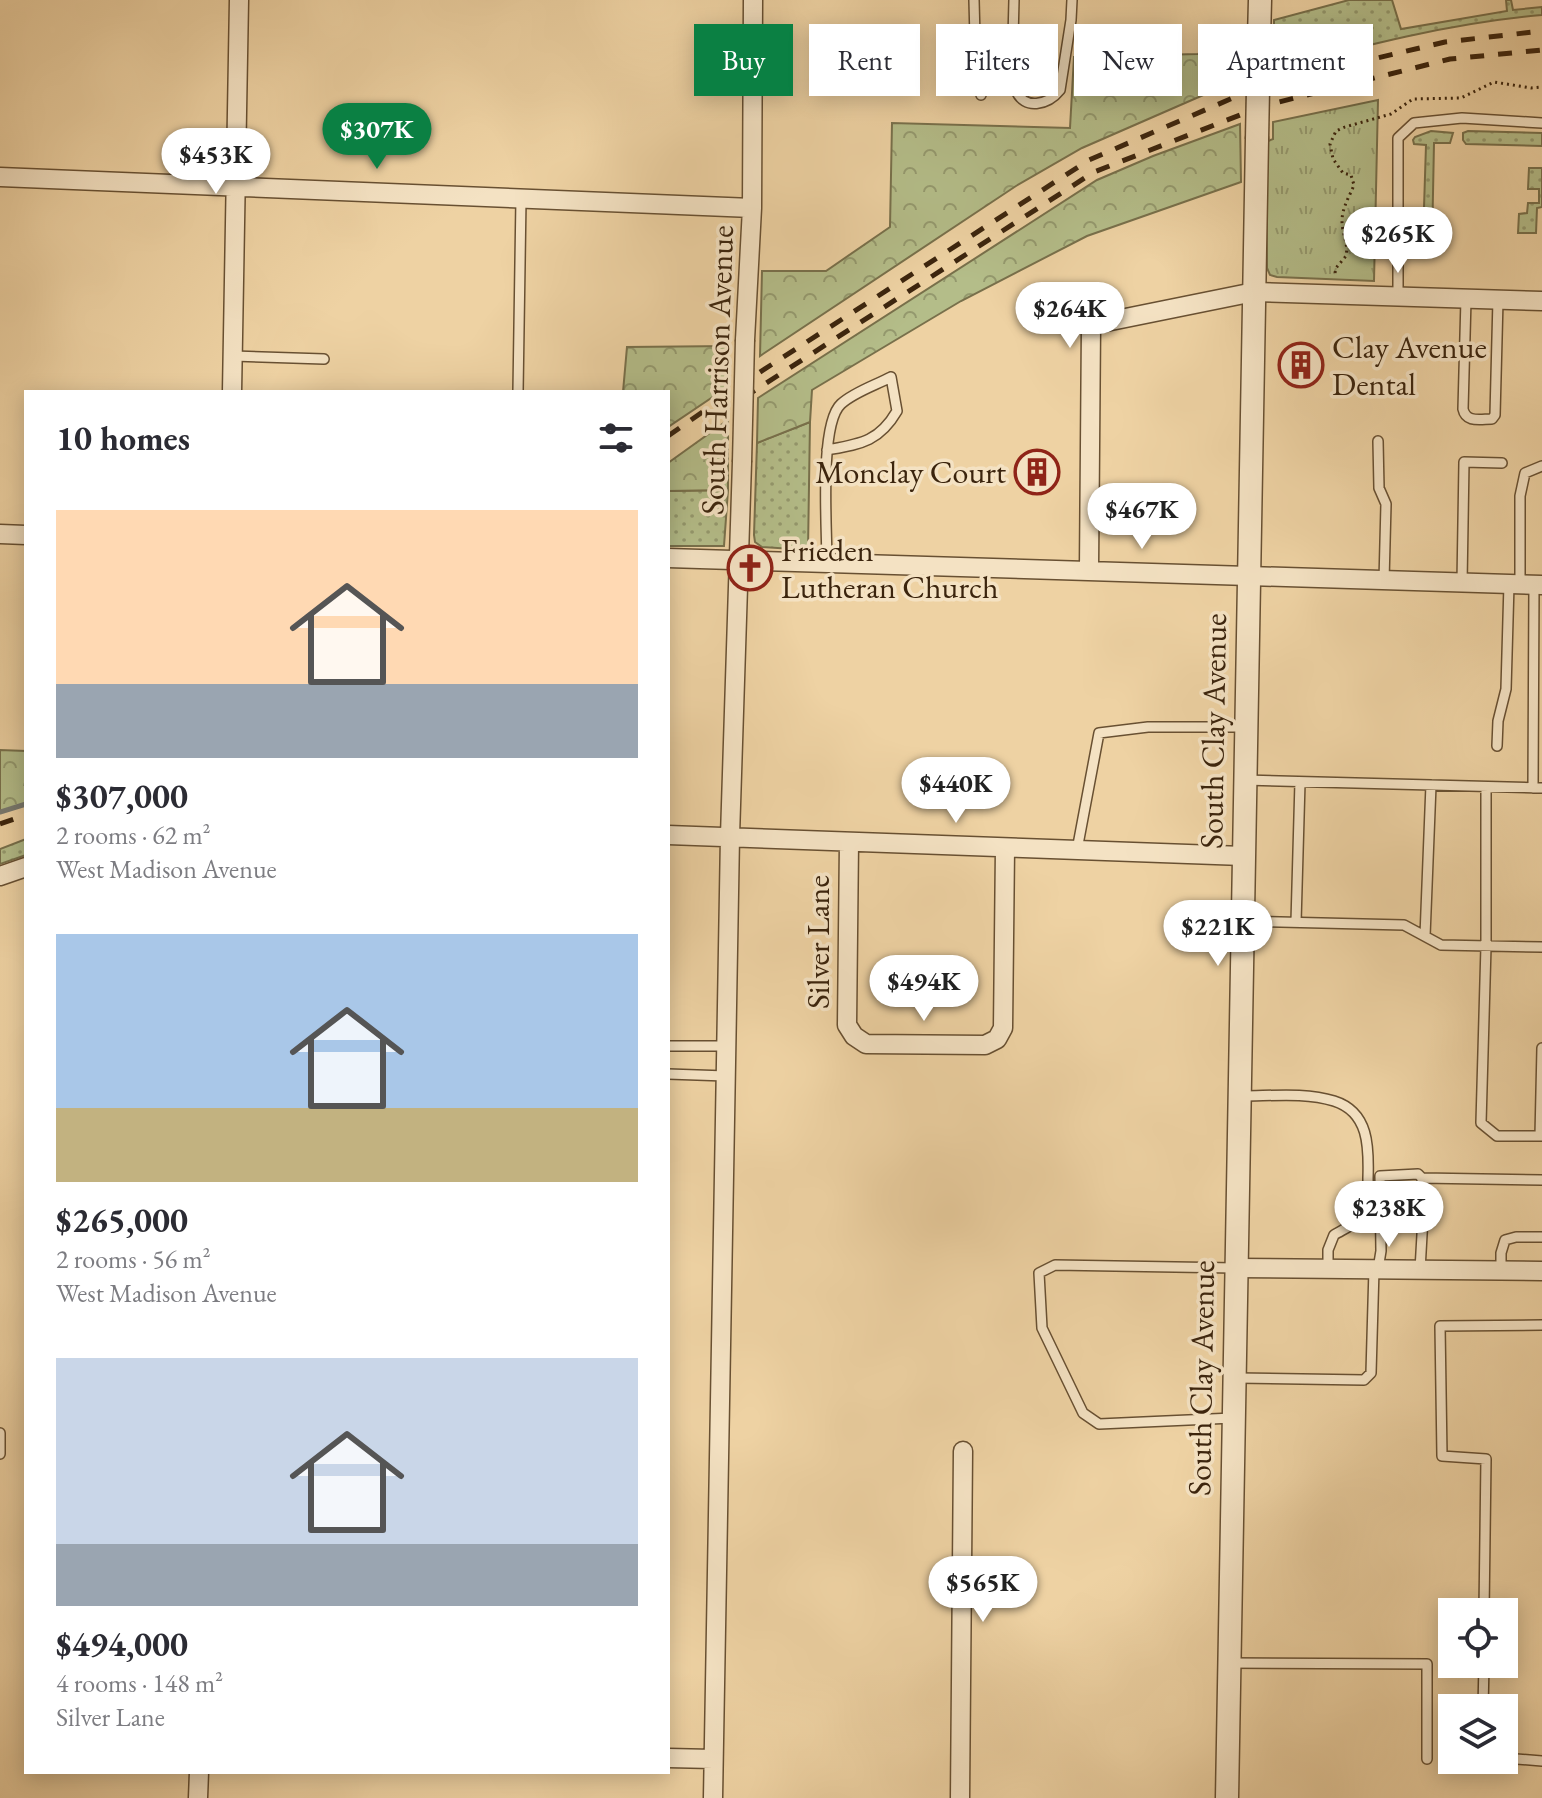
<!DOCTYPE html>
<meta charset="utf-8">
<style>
:root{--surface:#fff;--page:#f2f2f3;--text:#2b2b33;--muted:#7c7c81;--accent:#0b8043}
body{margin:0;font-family:"EB Garamond",serif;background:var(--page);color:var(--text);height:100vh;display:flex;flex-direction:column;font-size:30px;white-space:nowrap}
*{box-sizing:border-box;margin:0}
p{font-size:26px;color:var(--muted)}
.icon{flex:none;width:44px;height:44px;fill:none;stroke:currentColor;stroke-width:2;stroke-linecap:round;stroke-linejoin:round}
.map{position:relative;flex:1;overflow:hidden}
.details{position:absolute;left:24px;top:390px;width:646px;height:1384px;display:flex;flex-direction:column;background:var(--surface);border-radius:0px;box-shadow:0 4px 20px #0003}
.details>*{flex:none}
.top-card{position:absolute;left:694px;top:24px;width:728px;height:72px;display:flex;gap:16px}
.buttons{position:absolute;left:1438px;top:1598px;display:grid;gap:16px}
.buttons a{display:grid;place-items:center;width:80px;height:80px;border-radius:0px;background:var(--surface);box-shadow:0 4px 20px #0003;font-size:40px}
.price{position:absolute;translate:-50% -68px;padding:0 18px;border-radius:28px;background:#fff;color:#222;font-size:26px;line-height:52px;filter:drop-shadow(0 2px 4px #0008)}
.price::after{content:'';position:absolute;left:50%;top:48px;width:24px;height:18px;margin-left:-12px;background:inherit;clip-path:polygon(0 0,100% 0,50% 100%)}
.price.on{background:var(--accent);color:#fff}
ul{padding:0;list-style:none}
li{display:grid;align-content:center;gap:16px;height:424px;padding:0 32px}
li span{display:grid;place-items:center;height:248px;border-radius:0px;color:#555}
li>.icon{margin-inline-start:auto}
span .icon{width:144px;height:144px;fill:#fffc;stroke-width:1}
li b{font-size:34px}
h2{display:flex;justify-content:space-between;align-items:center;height:96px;padding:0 32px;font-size:34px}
.pill{padding:0 28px;border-radius:0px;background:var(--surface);box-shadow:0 4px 20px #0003;font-size:28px;line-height:72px}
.pill.on{background:var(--accent);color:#fff}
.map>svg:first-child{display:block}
.grass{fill:url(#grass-dots);stroke:#78704b;stroke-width:2}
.forest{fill:url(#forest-crowns);stroke:#78704b;stroke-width:2}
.park{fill:url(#park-tufts);stroke:#78704b;stroke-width:2}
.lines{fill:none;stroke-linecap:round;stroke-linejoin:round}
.stream{stroke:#787a71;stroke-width:5}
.service-casing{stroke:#685032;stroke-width:12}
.minor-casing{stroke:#685032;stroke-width:21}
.tertiary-casing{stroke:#685032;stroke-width:25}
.path{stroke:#3b240d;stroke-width:3;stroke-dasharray:2 4;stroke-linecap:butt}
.service{stroke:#f4e2c3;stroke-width:9}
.minor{stroke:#f4e2c3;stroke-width:18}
.tertiary{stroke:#f4e2c3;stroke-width:22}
.rail{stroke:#3b240d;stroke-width:5;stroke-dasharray:14 14;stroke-linecap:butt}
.minor-bridge-casing{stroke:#685032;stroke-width:21;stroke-linecap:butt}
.tertiary-bridge-casing{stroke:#685032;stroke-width:25;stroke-linecap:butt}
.minor-bridge{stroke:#f4e2c3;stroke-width:18}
.tertiary-bridge{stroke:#f4e2c3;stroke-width:22}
.labels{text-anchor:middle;stroke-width:7;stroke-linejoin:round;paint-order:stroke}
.poi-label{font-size:32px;fill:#3b240d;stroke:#f4e2c3;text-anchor:start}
.street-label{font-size:32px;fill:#3b240d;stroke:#f4e2c3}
</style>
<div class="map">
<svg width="1542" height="1798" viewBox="0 0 1542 1798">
<defs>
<pattern id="grass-dots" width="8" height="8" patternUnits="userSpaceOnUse" patternTransform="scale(2)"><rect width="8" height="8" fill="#b4bd89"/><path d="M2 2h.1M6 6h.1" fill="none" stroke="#94996e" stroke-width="1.8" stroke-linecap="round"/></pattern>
<pattern id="forest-crowns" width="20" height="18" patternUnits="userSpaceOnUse" patternTransform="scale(2)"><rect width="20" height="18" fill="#b4bd89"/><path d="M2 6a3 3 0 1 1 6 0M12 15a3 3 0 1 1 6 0" fill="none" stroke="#94996e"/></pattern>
<pattern id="park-tufts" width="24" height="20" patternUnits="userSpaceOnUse" patternTransform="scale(2)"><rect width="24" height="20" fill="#b4bd89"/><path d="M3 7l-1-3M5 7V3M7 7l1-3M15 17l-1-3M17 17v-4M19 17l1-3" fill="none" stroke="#94996e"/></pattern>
</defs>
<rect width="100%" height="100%" fill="#eed2a3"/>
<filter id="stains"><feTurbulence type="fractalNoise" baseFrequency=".0025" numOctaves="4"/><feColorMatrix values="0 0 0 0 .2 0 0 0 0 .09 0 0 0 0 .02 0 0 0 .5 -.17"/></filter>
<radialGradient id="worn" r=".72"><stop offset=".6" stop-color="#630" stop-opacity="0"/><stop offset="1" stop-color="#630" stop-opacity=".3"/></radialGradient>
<!-- grass -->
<path class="grass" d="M1349 0H1392L1401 29 1507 11 1506 0H1511L1513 10 1542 7V15C1450 23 1362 46 1274 70V20Z
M1431 131 1453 133 1450 143H1434L1432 244 1423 239 1426 145 1414 144 1413 140 1415 137Z
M1468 131 1542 133V146L1466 144 1463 140V133Z
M1529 168H1542V207L1537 208 1536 233H1518L1519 214 1527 213 1528 203H1539V189H1528Z
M810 422 808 550 762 547 755 542 754 535 757 443Z
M728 490 724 546H668V491Z
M26 839V855L0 864V849Z"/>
<!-- forest -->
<path class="forest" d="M1242 33 1240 79 1082 148 1016 186 760 356 762 271H826L890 227 892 123 1070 128 1074 57 1198 54Z
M1240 124 1241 182 1087 236 961 301 812 390 810 422 757 443 758 398 1097 180 1153 156Z
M729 346V386L668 427V392H623L627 347Z
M728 420V490L668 491V463Z
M0 750 26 751V803L0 813Z"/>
<!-- park -->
<path class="park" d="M1378 100 1374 281 1277 277 1270 275 1267 268 1266 142 1273 139V122Z"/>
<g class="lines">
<!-- stream -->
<path class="stream" d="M0 812 26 804"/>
<!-- service casing -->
<g class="service-casing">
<path id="service" d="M974 0 975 38 981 52V95
M1014 0 1013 38 1016 90C1024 111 1048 105 1060 90L1071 20 1072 0
M1398 296V138L1414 123 1462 118 1542 123
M1466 299 1463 409C1466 423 1480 419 1492 419L1495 415 1498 300
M233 356 324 359
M518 392 521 199
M1378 441 1379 488 1386 504 1384 581
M827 450C860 444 879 442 897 411L891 377C876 385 854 392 841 404 819 424 827 530 827 563
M1462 583 1464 462 1502 463
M1520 584V496L1525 473 1542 466
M1497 746 1498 721 1506 689 1509 584
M1244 780 1542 788
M1486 787V946L1481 1123 1497 1136H1542
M1533 788 1534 585
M1077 850 1099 733 1148 727H1245
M1242 921 1404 925 1441 945 1542 947
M1296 922 1300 782
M1425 936 1431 785
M668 1046H726
M668 1074 726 1076
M1242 1096C1271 1096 1306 1092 1334 1101 1369 1112 1369 1147 1368 1178 1368 1187 1369 1200 1366 1208 1362 1222 1345 1228 1334 1235L1328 1250V1269
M1540 1136 1542 1048
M1422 1178 1542 1180
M1378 1269 1381 1251 1380 1176 1418 1174 1422 1178 1423 1217 1420 1270
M1501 1271V1253L1505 1240 1516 1237H1542
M1237 1378 1364 1380 1371 1373 1374 1269
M1233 1418 1099 1424 1083 1413 1042 1328 1039 1273 1055 1265 1235 1268
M0 1433V1454
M1484 1612 1486 1459 1442 1456 1440 1326 1542 1325
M1229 1663 1427 1664V1759
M1483 1708 1484 1664
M1504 1758 1542 1761"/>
</g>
<!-- minor casing -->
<g class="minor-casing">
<path id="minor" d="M0 177 752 208
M745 340 752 208 753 0
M232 392 239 0
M0 534 26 535
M668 558 1542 585
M1089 569 1091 325 1254 292 1542 301
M668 835 1243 856
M849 842 847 1025 854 1036 866 1044 985 1045 997 1039 1003 1028 1005 848
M0 876 26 867
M1235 1268 1542 1271
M668 1758 713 1759
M198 1798 199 1772
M713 1798 730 836 742 462
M960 1798 963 1451"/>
</g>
<!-- tertiary casing -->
<g class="tertiary-casing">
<path id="tertiary" d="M1259 39 1260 0
M1227 1798 1257 139"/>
</g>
<!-- path -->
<path class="path" d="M1335 273 1336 268 1346 256C1348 246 1345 240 1343 230 1339 212 1348 200 1354 185L1351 175 1343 173 1333 159 1330 144 1336 131 1345 127 1391 114 1413 99 1461 98 1494 82 1531 88 1542 87"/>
<!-- service -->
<use href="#service" class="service"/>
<!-- minor -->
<use href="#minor" class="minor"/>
<!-- tertiary -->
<use href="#tertiary" class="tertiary"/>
<!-- rail -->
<path class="rail" d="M743 398 1094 172 1263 106 1450 59 1542 50
M668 436 757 374 1089 160 1263 85 1445 42 1542 31
M0 824 26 815"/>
<!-- minor-bridge casing -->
<g class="minor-bridge-casing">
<path id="minor-bridge" d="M742 462 745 340"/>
</g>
<!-- tertiary-bridge casing -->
<g class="tertiary-bridge-casing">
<path id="tertiary-bridge" d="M1257 139 1259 39"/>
</g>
<!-- minor-bridge -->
<use href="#minor-bridge" class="minor-bridge"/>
<!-- tertiary-bridge -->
<use href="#tertiary-bridge" class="tertiary-bridge"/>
</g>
<!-- icons -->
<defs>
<g id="building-ring" transform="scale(2.3)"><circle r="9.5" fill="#f4e2c3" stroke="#8f2418" stroke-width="1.5"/><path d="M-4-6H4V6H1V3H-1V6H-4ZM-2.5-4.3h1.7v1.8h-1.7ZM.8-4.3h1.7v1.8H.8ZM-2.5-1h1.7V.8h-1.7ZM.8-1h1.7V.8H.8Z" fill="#8f2418"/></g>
<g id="church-ring" transform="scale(2.3)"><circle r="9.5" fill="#f4e2c3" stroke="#8f2418" stroke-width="1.5"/><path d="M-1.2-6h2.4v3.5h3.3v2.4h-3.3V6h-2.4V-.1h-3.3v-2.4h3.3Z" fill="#8f2418"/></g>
</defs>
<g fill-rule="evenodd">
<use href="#building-ring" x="1301" y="365"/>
<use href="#building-ring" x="1037" y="472"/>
<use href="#church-ring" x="750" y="568"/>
</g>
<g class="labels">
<!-- poi labels -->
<g class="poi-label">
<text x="1332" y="358">Clay Avenue<tspan x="1332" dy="37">Dental</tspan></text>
<text x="1006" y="483" text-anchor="end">Monclay Court</text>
<text x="781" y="561">Frieden<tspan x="781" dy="37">Lutheran Church</tspan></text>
</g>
<!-- street labels -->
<g class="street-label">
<text transform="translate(717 370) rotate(-88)" y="11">South Harrison Avenue</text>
<text transform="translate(1213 731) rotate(-89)" y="11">South Clay Avenue</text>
<text transform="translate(818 942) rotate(-90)" y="11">Silver Lane</text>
<text transform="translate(1201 1378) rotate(-89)" y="11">South Clay Avenue</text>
</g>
</g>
<rect width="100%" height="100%" filter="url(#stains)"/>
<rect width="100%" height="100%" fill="url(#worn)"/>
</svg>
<div class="buttons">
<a><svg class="icon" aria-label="locate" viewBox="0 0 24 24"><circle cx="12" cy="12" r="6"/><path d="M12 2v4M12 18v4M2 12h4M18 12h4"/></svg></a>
<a><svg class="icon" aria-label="layers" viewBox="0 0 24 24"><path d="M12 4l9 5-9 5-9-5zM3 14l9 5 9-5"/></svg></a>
</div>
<b class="price on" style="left:377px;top:171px">$307K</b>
<b class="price" style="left:216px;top:196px">$453K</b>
<b class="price" style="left:1398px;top:275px">$265K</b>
<b class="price" style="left:1070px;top:350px">$264K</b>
<b class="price" style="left:1142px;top:551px">$467K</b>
<b class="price" style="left:956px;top:825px">$440K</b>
<b class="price" style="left:1218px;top:968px">$221K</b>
<b class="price" style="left:924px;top:1023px">$494K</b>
<b class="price" style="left:1389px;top:1249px">$238K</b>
<b class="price" style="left:983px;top:1624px">$565K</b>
<div class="top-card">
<a class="pill on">Buy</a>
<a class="pill">Rent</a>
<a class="pill">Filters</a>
<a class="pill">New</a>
<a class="pill">Apartment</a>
</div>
<section class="details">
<h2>10 homes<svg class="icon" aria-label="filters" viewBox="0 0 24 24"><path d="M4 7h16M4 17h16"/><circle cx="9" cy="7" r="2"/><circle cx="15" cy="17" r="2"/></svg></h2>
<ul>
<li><span style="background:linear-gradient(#ffd9b3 70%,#9aa5b1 0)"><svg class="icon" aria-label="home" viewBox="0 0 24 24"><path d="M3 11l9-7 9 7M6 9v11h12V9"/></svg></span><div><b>$307,000</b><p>2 rooms · 62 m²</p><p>West Madison Avenue</p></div></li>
<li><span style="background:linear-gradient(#a9c7e8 70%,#c2b280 0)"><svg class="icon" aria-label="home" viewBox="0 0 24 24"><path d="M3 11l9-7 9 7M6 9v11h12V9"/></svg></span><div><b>$265,000</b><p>2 rooms · 56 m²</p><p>West Madison Avenue</p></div></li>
<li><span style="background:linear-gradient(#c9d6e8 75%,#9aa5b1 0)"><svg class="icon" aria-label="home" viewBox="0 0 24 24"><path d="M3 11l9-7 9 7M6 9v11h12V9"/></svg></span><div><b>$494,000</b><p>4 rooms · 148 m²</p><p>Silver Lane</p></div></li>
</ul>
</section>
</div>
